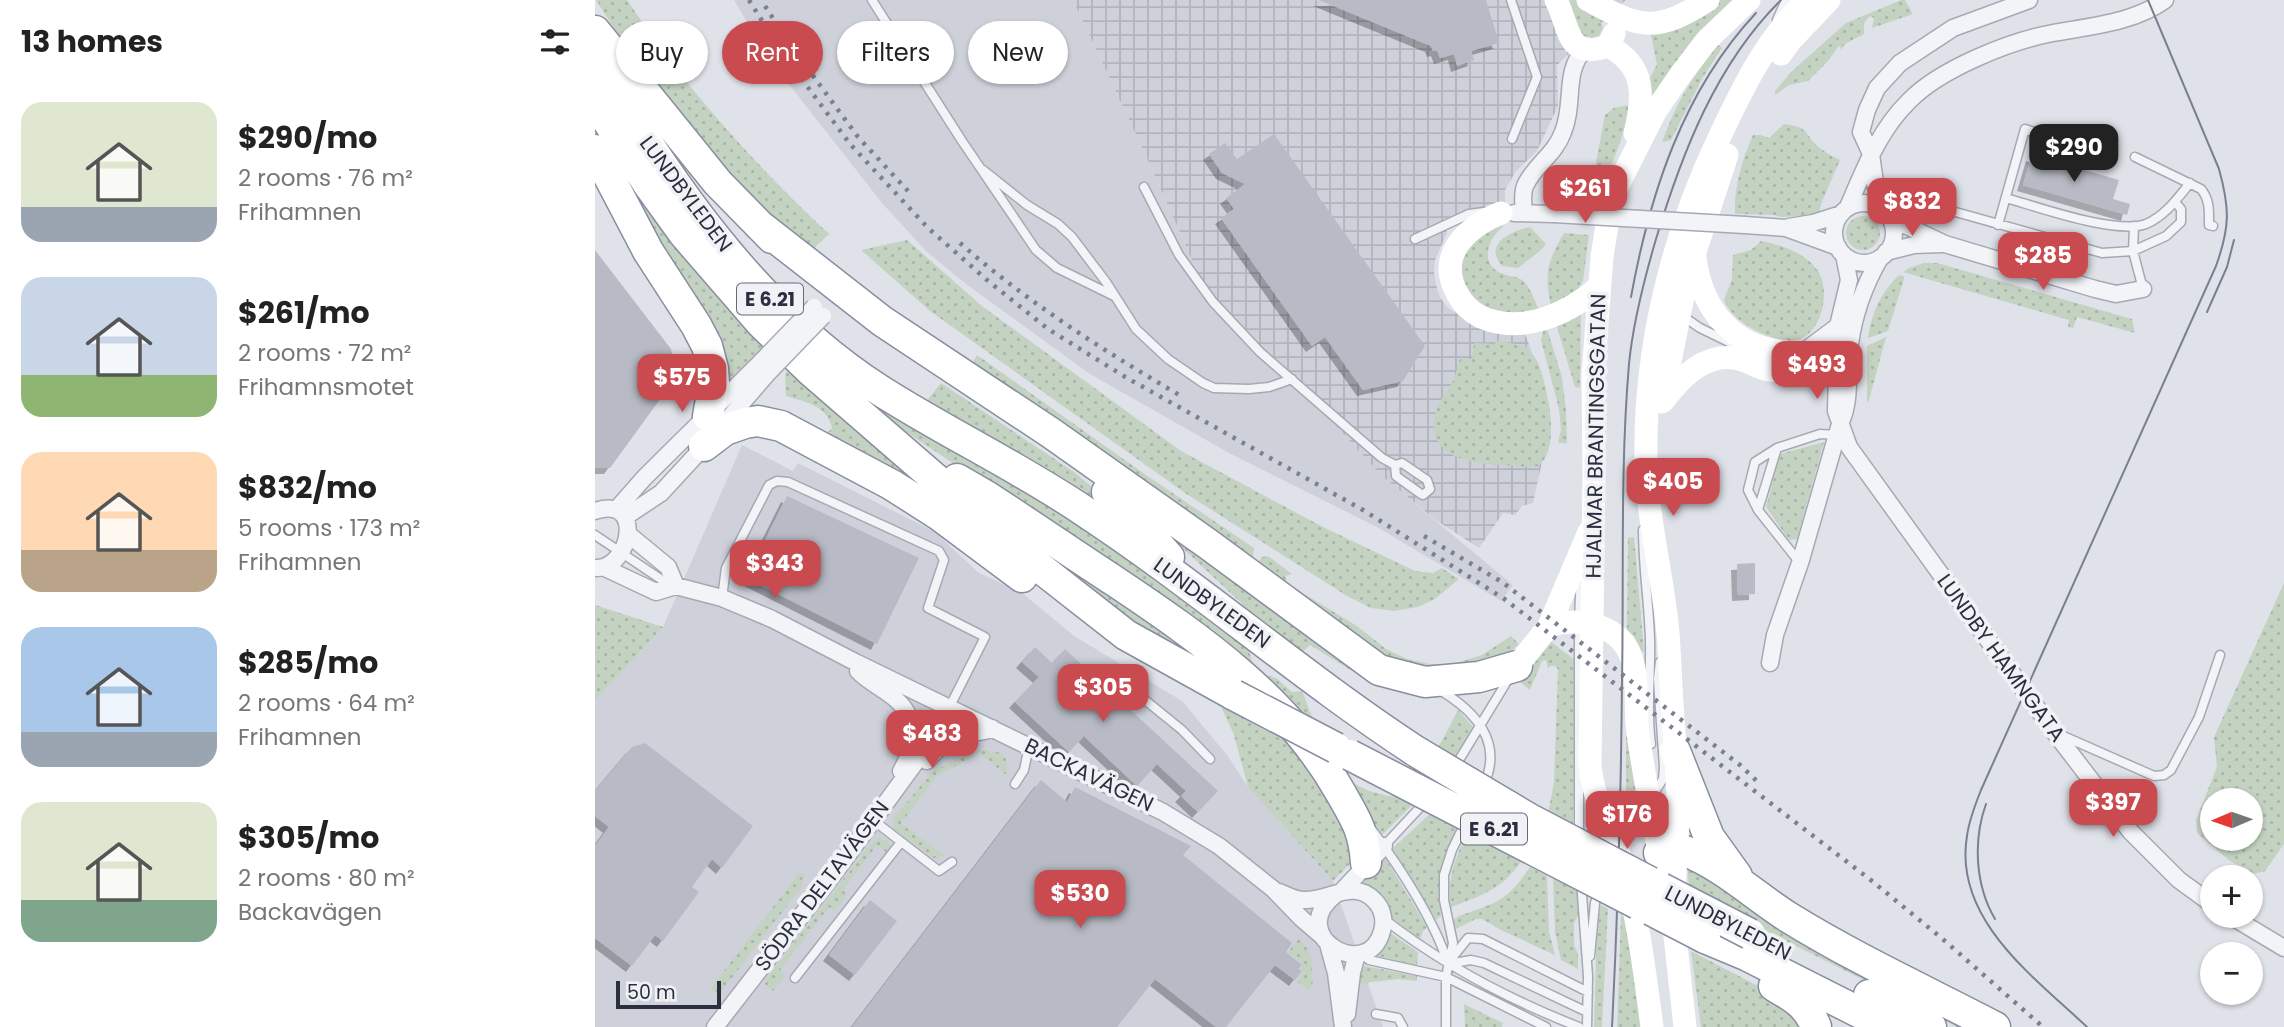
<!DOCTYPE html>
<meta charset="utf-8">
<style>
:root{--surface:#fff;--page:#f2f2f2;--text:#222;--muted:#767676;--accent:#c94a4f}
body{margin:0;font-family:Poppins,sans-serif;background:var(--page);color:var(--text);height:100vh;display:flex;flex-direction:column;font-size:26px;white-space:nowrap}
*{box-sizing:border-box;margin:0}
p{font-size:23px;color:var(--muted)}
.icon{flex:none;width:38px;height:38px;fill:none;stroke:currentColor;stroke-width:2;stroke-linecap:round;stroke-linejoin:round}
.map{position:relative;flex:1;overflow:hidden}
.drawer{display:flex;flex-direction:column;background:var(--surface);width:595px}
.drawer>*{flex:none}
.top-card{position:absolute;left:21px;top:21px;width:665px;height:63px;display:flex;gap:14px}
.needle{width:46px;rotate:268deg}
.tools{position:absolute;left:1605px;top:788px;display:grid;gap:14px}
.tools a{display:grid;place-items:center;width:63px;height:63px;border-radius:50%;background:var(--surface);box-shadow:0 2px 5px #0004;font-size:35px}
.scale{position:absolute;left:21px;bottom:18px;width:105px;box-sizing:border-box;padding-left:7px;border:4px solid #292f3f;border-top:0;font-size:19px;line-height:24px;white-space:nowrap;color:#292f3f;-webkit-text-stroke:5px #f0f2f6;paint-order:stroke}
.price{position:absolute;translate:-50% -60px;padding:0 16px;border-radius:14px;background:var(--accent);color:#fff;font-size:23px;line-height:46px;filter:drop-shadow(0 2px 4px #0008)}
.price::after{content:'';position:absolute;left:50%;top:42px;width:21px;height:16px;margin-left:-10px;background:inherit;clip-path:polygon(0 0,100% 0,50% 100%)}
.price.current{background:#222;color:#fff}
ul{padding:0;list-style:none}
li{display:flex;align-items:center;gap:21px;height:175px;padding:0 21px}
li span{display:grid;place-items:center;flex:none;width:196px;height:140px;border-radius:21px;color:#555}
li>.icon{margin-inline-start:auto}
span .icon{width:84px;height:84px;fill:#fffc;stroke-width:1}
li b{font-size:30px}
h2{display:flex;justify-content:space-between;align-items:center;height:84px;padding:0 21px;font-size:30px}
.chip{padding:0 24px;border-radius:32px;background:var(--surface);box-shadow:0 2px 5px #0004;font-size:24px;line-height:63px}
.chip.current{background:var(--accent);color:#fff}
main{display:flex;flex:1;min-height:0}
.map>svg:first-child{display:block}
.built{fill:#ced1da}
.industrial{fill:url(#industrial-grid)}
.green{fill:url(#green-dots);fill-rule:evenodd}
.building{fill:#b8bbc5;filter:url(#shadow)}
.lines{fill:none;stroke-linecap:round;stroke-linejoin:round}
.lane-casing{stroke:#a5a9b3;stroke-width:11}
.street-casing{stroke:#a5a9b3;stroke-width:19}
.highway-casing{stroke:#888e9f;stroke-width:33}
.lane{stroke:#f3f4f7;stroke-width:8}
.street{stroke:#f3f4f7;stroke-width:16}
.secondary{stroke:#fff;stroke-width:23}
.highway{stroke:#fff;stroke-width:30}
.tram{stroke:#7a8091;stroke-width:2}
.rail{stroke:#7a8091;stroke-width:4.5;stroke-dasharray:3.5 7;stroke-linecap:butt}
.street-bridge-casing{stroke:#a5a9b3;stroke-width:19;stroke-linecap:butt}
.highway-bridge-casing{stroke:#888e9f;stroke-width:33;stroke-linecap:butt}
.street-bridge{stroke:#f3f4f7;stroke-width:16}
.highway-bridge{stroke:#fff;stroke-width:30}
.labels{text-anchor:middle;stroke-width:7;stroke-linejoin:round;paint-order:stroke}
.shield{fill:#f0f2f6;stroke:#656a76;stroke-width:2}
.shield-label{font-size:19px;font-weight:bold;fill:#292f3f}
.street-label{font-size:21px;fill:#292f3f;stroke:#f0f2f6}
</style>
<main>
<section class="drawer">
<h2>13 homes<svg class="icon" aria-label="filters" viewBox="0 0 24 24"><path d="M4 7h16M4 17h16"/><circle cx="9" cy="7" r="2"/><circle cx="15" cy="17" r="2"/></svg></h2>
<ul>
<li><span style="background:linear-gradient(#dfe7d0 75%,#9aa5b1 0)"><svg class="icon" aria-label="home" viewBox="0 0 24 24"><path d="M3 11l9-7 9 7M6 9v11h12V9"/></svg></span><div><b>$290/mo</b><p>2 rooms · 76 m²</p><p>Frihamnen</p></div></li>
<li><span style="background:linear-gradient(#c9d6e8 70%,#8fb573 0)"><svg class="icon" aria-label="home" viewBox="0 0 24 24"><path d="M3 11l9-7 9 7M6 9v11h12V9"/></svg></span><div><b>$261/mo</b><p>2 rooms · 72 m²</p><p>Frihamnsmotet</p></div></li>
<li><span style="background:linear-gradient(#ffd9b3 70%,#b9a48a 0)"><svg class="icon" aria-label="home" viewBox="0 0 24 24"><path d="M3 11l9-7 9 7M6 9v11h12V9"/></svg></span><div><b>$832/mo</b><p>5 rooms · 173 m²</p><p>Frihamnen</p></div></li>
<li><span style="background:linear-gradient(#a9c7e8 75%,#9aa5b1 0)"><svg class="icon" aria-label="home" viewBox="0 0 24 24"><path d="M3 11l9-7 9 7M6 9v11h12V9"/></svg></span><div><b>$285/mo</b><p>2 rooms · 64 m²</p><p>Frihamnen</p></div></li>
<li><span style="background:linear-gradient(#dfe7d0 70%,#7fa58c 0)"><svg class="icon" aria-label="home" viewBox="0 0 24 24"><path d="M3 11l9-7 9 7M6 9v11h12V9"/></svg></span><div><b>$305/mo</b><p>2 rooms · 80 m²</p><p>Backavägen</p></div></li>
</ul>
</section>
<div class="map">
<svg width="1689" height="1027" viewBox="0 0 1689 1027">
<defs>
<pattern id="industrial-grid" width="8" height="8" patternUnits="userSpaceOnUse" patternTransform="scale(1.75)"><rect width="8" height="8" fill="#ced1da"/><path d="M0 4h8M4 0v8" fill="none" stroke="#b1b4bc"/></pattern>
<pattern id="green-dots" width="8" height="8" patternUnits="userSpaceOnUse" patternTransform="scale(1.75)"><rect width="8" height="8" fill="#c4d2c2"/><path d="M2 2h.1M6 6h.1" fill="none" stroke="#a8b5a8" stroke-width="1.8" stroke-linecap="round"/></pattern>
<filter id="shadow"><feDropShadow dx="-6" dy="6" stdDeviation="0" flood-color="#0004"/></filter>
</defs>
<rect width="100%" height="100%" fill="#e0e2e9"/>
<!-- built -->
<path class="built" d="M139 0H478L552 158 608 285 706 383 788 477 918 585 908 598 906 601 782 527 634 453 495 374 371 284 331 251 287 203 171 55Z
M147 445 198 471 203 463 340 532 384 573 426 592 479 636 587 701 632 755 653 787 738 881 788 1027H0V701L68 627Z"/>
<!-- industrial -->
<path class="industrial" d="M478 0H1031L962 65 963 106 942 151 920 172 916 180 910 190V203L876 209 849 219 852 233 840 260 839 272 841 285 845 297 852 307 873 321 929 331 944 371 954 430 938 503 927 506 920 515 908 513 884 548 842 521 788 477 742 427 706 383 660 345 608 285 552 158Z"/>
<!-- green -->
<path class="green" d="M1 0H32C89 86 159 164 234 234L214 253 152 197 29 44Z
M978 0H983L1004 19 1008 28 1004 36 996 38 983 29 973 4Z
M1121 0H1142L1059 95H1054L1053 82 1062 64 1055 31Z
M1306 0H1310L1318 14 1277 28 1279 18 1275 16 1269 23V34L1250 44 1246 50 1245 46 1243 47 1233 61 1213 81 1194 85 1180 95V91L1197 71 1251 23Z
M1123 45 1127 48 1108 77 1076 140 1067 142C1082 102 1096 78 1123 45Z
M1037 104C1028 140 1012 173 1001 208L981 207 1000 168 1010 115 1019 108Z
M1189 124C1218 128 1207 134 1225 148 1231 153 1238 156 1245 160L1226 204 1224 215 1186 217 1180 215 1140 214C1139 186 1147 160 1158 135H1166L1174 138Z
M0 125 171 346 127 396 0 138Z
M1251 233a17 17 0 1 1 34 0a17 17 0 1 1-34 0Z
M907 224 908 227C893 238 884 263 906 273 913 277 920 275 927 280 936 287 939 300 944 310L928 315 888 312C857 273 856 281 877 236Z
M935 227 951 244 945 251 923 268 907 266C888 244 915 231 935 227Z
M969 233 994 235 988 281 979 296 956 306C949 272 952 263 969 233Z
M312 240 387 306 586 451 728 527 820 571 838 573 847 568 864 579 840 599 823 607 799 611 776 608 752 596 590 493 335 311 266 250Z
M1166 241C1186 245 1211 253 1223 271 1236 291 1227 334 1202 340 1190 343 1170 336 1160 330 1147 323 1135 314 1129 300L1137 279 1138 255 1156 250Z
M1329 263H1342L1537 319 1540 333 1482 317 1478 328 1473 327 1474 320 1308 272 1314 268Z
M1304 275 1309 276V279L1293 331 1273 338C1276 314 1286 292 1304 275Z
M986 311 985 388 980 387 962 327 963 322Z
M949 328 953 332 967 377 971 410 972 443H963L966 430 964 409 946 340Z
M1291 337 1274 400 1272 403V346Z
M904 340 932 347C936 353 942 359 944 365 953 391 966 446 944 466 933 468 922 466 911 465 883 464 833 460 839 418 841 405 849 396 856 385 861 377 862 367 865 359H877L879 343 899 344Z
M382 355 551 475 659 548 658 558 653 560 374 369Z
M233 366 449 496 650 638 658 664 667 674 681 678 697 692 707 691 719 722 690 706 401 492 280 411Z
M193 369 404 546 227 438 237 428C232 405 210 402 191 396L190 375Z
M346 383 479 472 527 512 522 518 329 404Z
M1229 442 1202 539 1194 540 1171 507 1185 454Z
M394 505 657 690 513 611Z
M564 526 770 672 757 671 715 645 705 654 658 614Z
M1039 537 1049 651 1047 652 1039 636 1032 630 1033 538Z
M673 556 697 574 690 576 693 584 762 626 791 649 812 659 835 664H858L887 655 916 636 924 644 908 658 869 673 794 661 665 569 664 561 667 557Z
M1689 583V844L1670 871 1658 874 1635 861 1602 833 1601 820 1622 767 1619 737ZM1617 800H1656V838H1617Z
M0 605 68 627 0 701Z
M955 641 981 661 978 829 953 814 959 782 963 669 960 666H955L953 669 951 660 947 661 935 690 920 678Z
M624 702 709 748 750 811 758 861 738 881 653 787 639 735Z
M863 710 879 728 859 760 842 750Z
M1031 736H1035C1040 765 1051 796 1036 824L1031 823Z
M383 749 407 753 412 761V774H410L385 754 381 755 342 776 306 823 350 856 338 858 299 829 298 819 337 772Z
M747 774C758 783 768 790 782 793 795 797 807 797 820 802L787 835Z
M837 812 863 825C849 857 840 881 846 916L841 920 797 849Z
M873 831 926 862C907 889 886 896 856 907 851 878 861 857 873 831Z
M285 837 294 842 296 846 291 852 282 845 248 890 252 895 240 911 234 907 185 970 191 975 178 991 170 985 171 979 279 840Z
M790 857 832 927 828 931 825 940C802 924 783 904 761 886Z
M1092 863 1385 1027H1362L1171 931 1094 887Z
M935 867 952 876 954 932 960 955 908 931 887 919H881L861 929 858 920 864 916C903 902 911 902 935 867Z
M205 872 210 875 207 879 208 884 205 889 126 992 123 994 115 989Z
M958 878 984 892V914L979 923V945L983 954V969L966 960 960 932Z
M1006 905 1013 909 1007 1027H999L1002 924Z
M1026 915 1033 919 1049 1027H1022Z
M794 932 823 952 822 966 779 955 787 947Z
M704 938C711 946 717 954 717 965 717 972 716 975 718 982L714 991 702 981 709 972 705 969 708 965 693 952Z
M1096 951 1186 998 1212 1027H1106Z
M765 965 822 976V981L803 979 760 984Z
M869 1004 908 1023 907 1027H870Z"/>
<!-- building -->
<path class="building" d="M724 0H891L904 43 876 51 879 60 862 66 859 54 845 58 842 50 838 51 836 46Z
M679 134 830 346 808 381 768 390 730 337 717 346 626 218 639 209 631 198 650 184 627 173 614 154 630 143 642 159Z
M1437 155 1524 180 1518 199 1535 204 1532 215 1428 185Z
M0 250 76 349 82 376 15 468H0Z
M192 496 324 558 282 644 151 578Z
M1160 563V594L1143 595 1142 564Z
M440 647 457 663 470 649 623 791 603 812 586 796 591 791 562 764 542 786 489 736 474 752 420 702 444 677 427 662Z
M50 743 158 826 127 868 117 859 97 887 104 892 68 941 60 935 37 966 0 938V846L14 827 0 816V791L37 747Z
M446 780 472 802 480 787 596 846 588 855 697 943 691 952 707 965 703 969 707 971 700 980 680 965 631 1027H621L560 979 522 1027H257Z
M275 900 302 921 260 975 234 955Z"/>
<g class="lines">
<!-- lane casing -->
<g class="lane-casing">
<path id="lane" d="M277 0 367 141 441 250 462 268 519 296
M916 0 942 77 917 139
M1182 20 1191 0
M1540 157 1606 189C1615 200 1614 211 1614 225L1618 226
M388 170 432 205 463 224 477 237 511 282 541 329 573 359 608 383 619 388 654 389 674 387 697 379
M549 187 584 255 618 302 665 352 787 458 800 465 801 476 826 494 828 495 835 489 832 480 807 463 800 465
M1411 198C1443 207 1521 235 1551 224 1570 216 1582 199 1595 183
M1357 211 1507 253 1538 251 1571 236 1586 222V209L1580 202
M1403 225 1430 129 1462 140
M1539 226 1538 251 1548 289
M820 239 874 214 889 212
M1086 315 1105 328 1142 346
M1163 510 1153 490 1160 462 1182 448
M1048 530C1048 567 1054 603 1055 640 1056 675 1051 709 1056 744
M0 535 67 580 78 584
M1205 563 1163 510 1182 448 1225 434 1243 435
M127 598 131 568 174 485 182 481 193 482 344 551 349 560 333 608 390 637 354 708
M843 689C879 710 910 742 888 786
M550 700 587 730 615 759
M1466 735 1559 776 1569 775 1576 770 1604 717 1625 655
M420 784 429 770 434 746
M839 793 858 770 914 678
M1057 796 1068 779 1069 767 1063 679 1065 662
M278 820 344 871 357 862
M777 830C804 866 840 921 853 964
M984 837V622L986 570
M789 846 830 802
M1025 846 1050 807
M986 881 993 976 992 1027
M789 919C848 965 915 1000 984 1027
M766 953 774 960 851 977 951 1027
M995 956 1000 903 1004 889
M857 958 873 938 888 939 993 992
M853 964 876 960 889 963 992 1012
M200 978 306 842
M781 1014 803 1018 808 1027
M851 1027V977L858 943 849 900V875L857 850 870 823"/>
</g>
<!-- street casing -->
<g class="street-casing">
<path id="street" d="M1239 233a30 30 0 1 1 60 0a30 30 0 1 1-60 0Z
M1253 207C1269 170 1284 130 1314 101 1345 69 1415 41 1458 33 1496 26 1538 23 1570 0
M1287 209 1280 183 1276 154 1266 132 1272 110 1282 88 1305 63 1358 28 1434 0
M919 213 959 214
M929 213C928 204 927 194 930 186 939 165 960 155 968 132 980 103 968 71 990 49
M1295 218 1350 244 1500 289 1521 294 1548 289
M1150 225 1191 228 1243 247
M1194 227 1218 223 1246 214
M1291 252 1319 245 1347 244
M1249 255 1254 280 1243 326 1241 411 1254 447 1460 733 1535 831 1584 880 1617 904
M1207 353 1243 326
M128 425 172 374
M21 510 49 478 163 365
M0 511C50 495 36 567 2 568
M30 517 66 493 113 442
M33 534 73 567 81 586
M10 568 61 592 81 586 127 598 177 619 260 662 568 812 624 846 678 889 706 918 728 937
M1175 663 1180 635 1205 563 1245 424C1257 400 1251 370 1255 344 1259 314 1270 284 1285 258
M263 671C272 681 287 688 298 697 323 716 321 746 306 771
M332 761C342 749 353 737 369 734 380 731 387 734 397 728
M747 891 789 846
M684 892C692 895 700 900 709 900 733 901 760 878 780 901 788 909 790 921 787 931 773 984 689 935 740 895
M1634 915 1689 948
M733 944 741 973 748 1027
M752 1014 757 973 762 954
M120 1027 241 871 339 737 354 708"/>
</g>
<!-- highway casing -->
<g class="highway-casing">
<path id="highway" d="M0 31 123 183 177 238
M0 58C74 184 161 311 286 391 352 433 424 467 489 511 603 586 707 677 822 752
M0 101 53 184 89 234 166 323 217 372 425 552 531 635 639 695
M0 150 53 251 101 325 112 346 118 369 119 383 113 416
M164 225 287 321 456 433 613 544 784 670 830 682 884 677 922 666
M109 446 130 430 150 423 163 421 186 426 297 485 344 515 427 577
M362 479 393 497C436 525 478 554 521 582 606 639 692 699 744 790 760 818 769 830 771 863
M512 492 531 509 574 557
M1080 751 1114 837 1142 876
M1064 853C1072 849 1081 848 1090 851 1127 865 1160 896 1193 917 1259 958 1331 991 1400 1027
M1110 938 1153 956 1293 1027
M1179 986C1198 997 1213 1005 1221 1027
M1274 995 1336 1027"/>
</g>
<!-- lane -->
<use href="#lane" class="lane"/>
<!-- street -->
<use href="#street" class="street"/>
<!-- secondary -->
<path class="secondary" d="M961 0C975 27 971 61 1013 46L1019 34
M993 0C1046 29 1061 33 1113 0
M1013 46C1051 65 1049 97 1040 133
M1186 54 1195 41 1234 0
M906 213C872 227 840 255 863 295 868 304 876 312 886 317 927 335 973 314 1004 287
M1100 257C1105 302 1131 341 1178 350 1203 355 1229 353 1253 363
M1069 400C1086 378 1108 354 1139 358 1150 359 1159 366 1169 369 1183 372 1198 371 1213 372 1230 372 1238 374 1253 364
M1067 402 1092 276 1132 155
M954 626C981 617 1020 623 1034 652 1045 676 1039 707 1043 733 1049 777 1058 822 1067 866
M922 666 954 626 994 532
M1077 909C1080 875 1083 842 1083 808 1083 773 1079 738 1077 703 1075 676 1075 650 1072 623 1066 569 1052 516 1051 460 1049 350 1077 236 1124 138 1148 87 1171 39 1212 0
M1077 909 1090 1027
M1057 1027C1050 976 1044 922 1030 872 1019 834 999 806 995 765L999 476 998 375 1007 257 1016 199 1060 112 1086 74 1112 40 1154 0"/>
<!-- highway -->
<use href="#highway" class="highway"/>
<!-- tram -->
<path class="tram" d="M1036 297C1055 193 1088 91 1161 13
M1612 312 1632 267 1639 240
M1391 804C1378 840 1380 885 1400 919
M1017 1027C1023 911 1026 796 1027 680 1029 575 1025 469 1034 364 1038 322 1049 280 1061 239 1087 153 1121 64 1186 0
M1492 1027C1439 977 1358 919 1372 836 1374 820 1380 805 1386 790L1621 266C1635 227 1635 209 1624 169L1553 0"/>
<!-- rail -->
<path class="rail" d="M154 0 186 51 255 144 333 228 392 280 453 329 532 378 768 510 908 598 1277 881 1350 941 1448 1027
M170 6 194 43 263 137 313 191
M365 243C432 302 509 351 586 396
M829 536 907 582 1145 765 1166 785"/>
<!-- street-bridge casing -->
<g class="street-bridge-casing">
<path id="street-bridge" d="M959 214 1150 225
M163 365 219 307
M172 374 228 316"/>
</g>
<!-- highway-bridge casing -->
<g class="highway-bridge-casing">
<path id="highway-bridge" d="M639 695 741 748
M822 752 933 818 1055 882
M755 755 1043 904
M1066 888 1155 934
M1056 910 1110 938"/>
</g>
<!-- street-bridge -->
<use href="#street-bridge" class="street-bridge"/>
<!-- highway-bridge -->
<use href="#highway-bridge" class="highway-bridge"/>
</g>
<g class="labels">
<!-- shield labels -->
<g class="shield">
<rect x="142" y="283.5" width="66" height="31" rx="5"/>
<rect x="866" y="813.5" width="66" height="31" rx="5"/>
</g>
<g class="shield-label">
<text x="175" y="306">E 6.21</text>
<text x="899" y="836">E 6.21</text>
</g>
<!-- street labels -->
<g class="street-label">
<text transform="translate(91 194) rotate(53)" y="7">LUNDBYLEDEN</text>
<text transform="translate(1001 436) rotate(-89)" y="7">HJALMAR BRANTINGSGATAN</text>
<text transform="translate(617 603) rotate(36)" y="7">LUNDBYLEDEN</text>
<text transform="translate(1406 658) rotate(54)" y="7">LUNDBY HAMNGATA</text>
<text transform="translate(494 775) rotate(26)" y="7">BACKAVÄGEN</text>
<text transform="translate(227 886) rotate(-53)" y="7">SÖDRA DELTAVÄGEN</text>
<text transform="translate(1133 923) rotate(27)" y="7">LUNDBYLEDEN</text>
</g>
</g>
</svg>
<div class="tools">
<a><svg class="needle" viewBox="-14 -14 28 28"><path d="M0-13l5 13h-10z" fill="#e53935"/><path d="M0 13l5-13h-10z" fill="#767676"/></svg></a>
<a>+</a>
<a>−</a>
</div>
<div class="scale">50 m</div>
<b class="price current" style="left:1479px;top:184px">$290</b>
<b class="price" style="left:990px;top:225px">$261</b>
<b class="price" style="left:1317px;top:238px">$832</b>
<b class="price" style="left:1448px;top:292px">$285</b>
<b class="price" style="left:1222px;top:401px">$493</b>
<b class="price" style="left:87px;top:414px">$575</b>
<b class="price" style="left:1078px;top:518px">$405</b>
<b class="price" style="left:180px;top:600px">$343</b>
<b class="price" style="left:508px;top:724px">$305</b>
<b class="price" style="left:337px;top:770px">$483</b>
<b class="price" style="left:1518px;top:839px">$397</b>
<b class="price" style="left:1032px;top:851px">$176</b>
<b class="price" style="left:485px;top:930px">$530</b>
<div class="top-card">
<a class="chip">Buy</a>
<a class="chip current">Rent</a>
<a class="chip">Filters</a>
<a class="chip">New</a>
</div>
</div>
</main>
